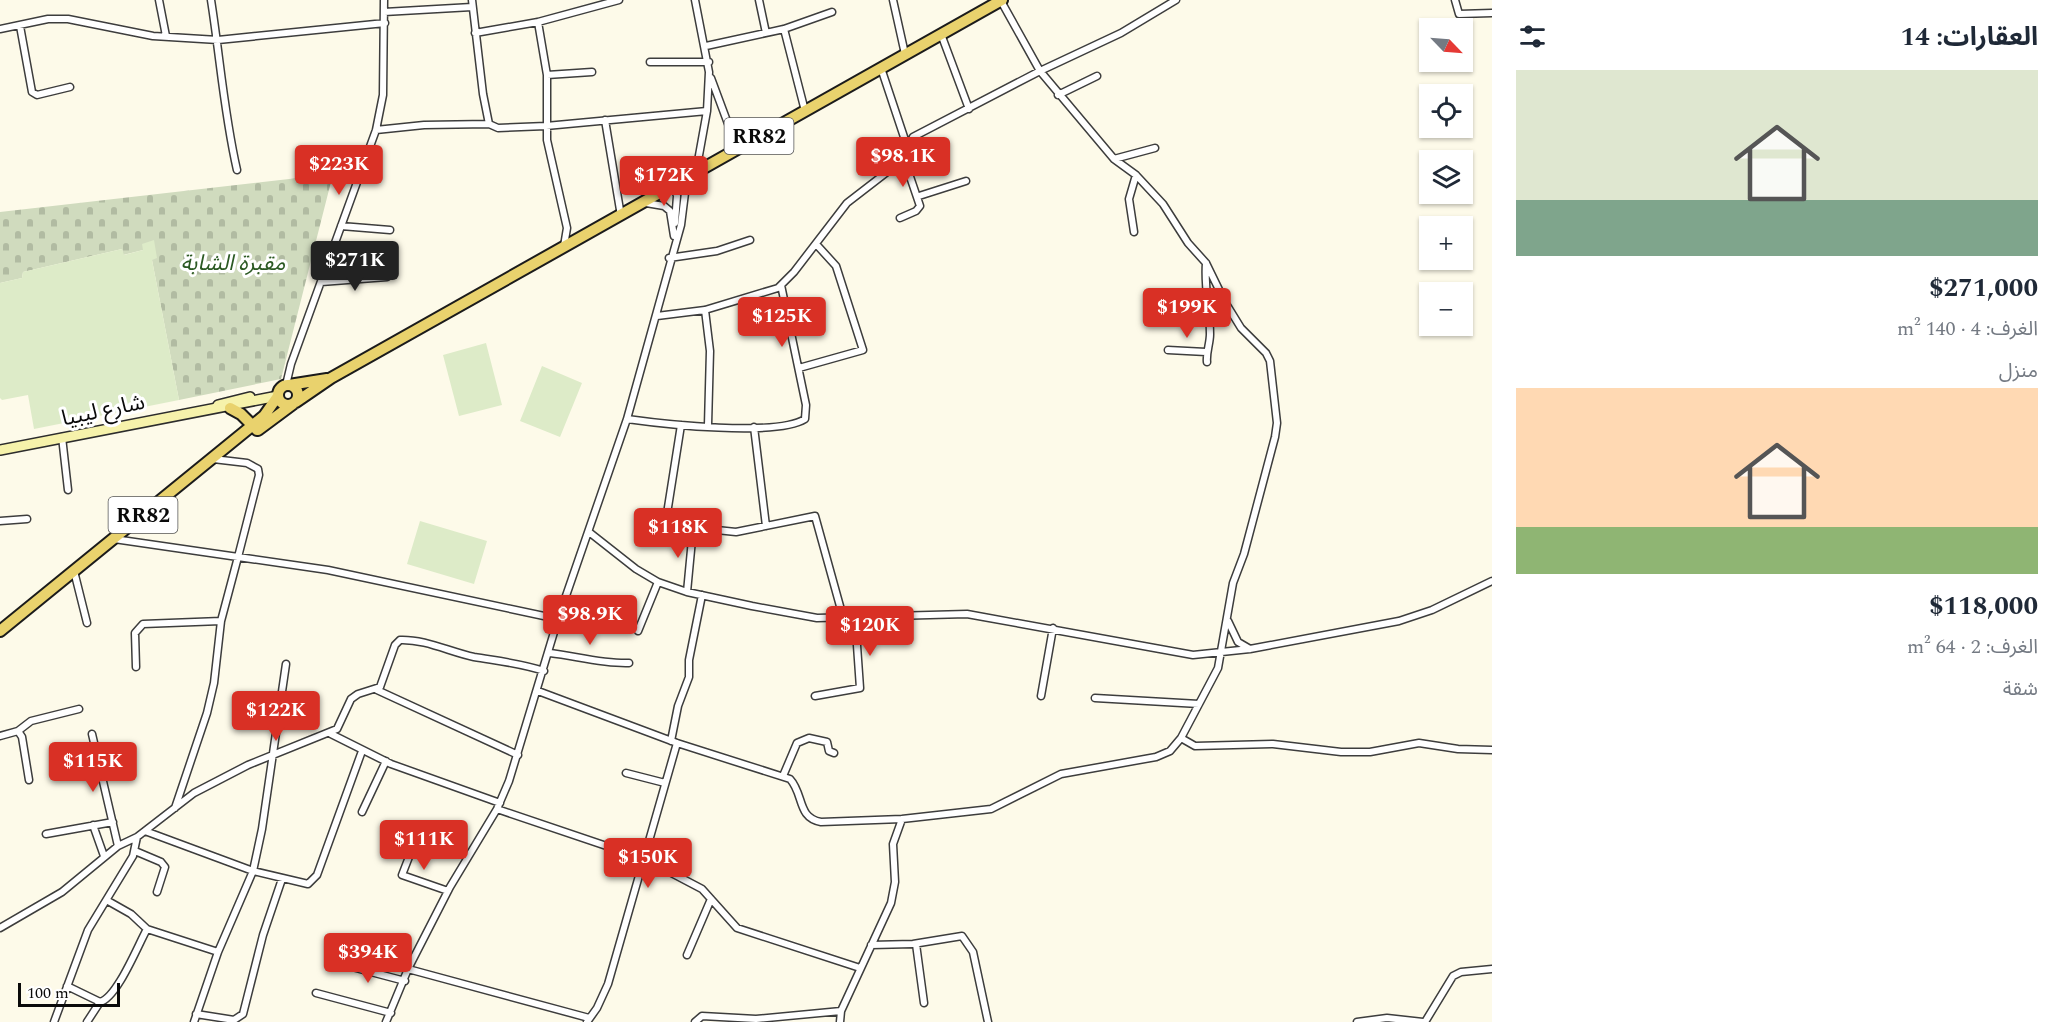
<!DOCTYPE html>
<html lang="ar">
<meta charset="utf-8">
<style>
:root{--surface:#fff;--page:#f2f2f3;--text:#1f2937;--muted:#747a83;--accent:#d93025}
body{margin:0;font-family:Spectral,"Noto Sans Arabic",serif;background:var(--page);color:var(--text);direction:rtl;height:100vh;display:flex;flex-direction:column;font-size:22px;white-space:nowrap}
*{box-sizing:border-box;margin:0}
p{font-size:20px;color:var(--muted)}
.icon{flex:none;width:33px;height:33px;fill:none;stroke:currentColor;stroke-width:2;stroke-linecap:round;stroke-linejoin:round}
.map{position:relative;flex:1;overflow:hidden;direction:ltr}
.sheet{display:flex;flex-direction:column;background:var(--surface);width:570px}
.sheet>*{flex:none}
.needle{width:39px;rotate:115deg}
.controls{position:absolute;left:1419px;top:18px;display:grid;gap:12px}
.controls a{display:grid;place-items:center;width:54px;height:54px;border-radius:0px;background:var(--surface);box-shadow:0 2px 4px #0004;font-size:30px}
.scale{position:absolute;left:18px;bottom:15px;width:102px;box-sizing:border-box;padding-left:6px;border:3px solid #0a0a0a;border-top:0;font-size:16px;line-height:21px;white-space:nowrap;color:#0a0a0a;-webkit-text-stroke:4px #fff;paint-order:stroke}
.price{position:absolute;translate:-50% -51px;padding:0 14px;border-radius:6px;background:var(--accent);color:#fff;font-size:20px;line-height:39px;filter:drop-shadow(0 2px 3px #0008)}
.price::after{content:'';position:absolute;left:50%;top:36px;width:18px;height:14px;margin-left:-9px;background:inherit;clip-path:polygon(0 0,100% 0,50% 100%)}
.price.active{background:#222;color:#fff}
ul{padding:0;list-style:none}
li{display:grid;align-content:center;gap:12px;height:318px;padding:0 24px}
li span{display:grid;place-items:center;height:186px;border-radius:0px;color:#555}
li>.icon{margin-inline-start:auto}
span .icon{width:108px;height:108px;fill:#fffc;stroke-width:1}
li b{font-size:26px}
h2{display:flex;justify-content:space-between;align-items:center;height:72px;padding:0 24px;font-size:26px}
main{display:flex;flex:1;min-height:0}
.map>svg:first-child{display:block}
.cemetery{fill:url(#cemetery-stones)}
.pitch{fill:#ddebc8}
.lines{fill:none;stroke-linecap:round;stroke-linejoin:round}
.street-casing{stroke:#3d3d3d;stroke-width:9}
.secondary-casing{stroke:#2c2c2c;stroke-width:12}
.primary-casing{stroke:#1b1b1b;stroke-width:14}
.street{stroke:#fff;stroke-width:6}
.secondary{stroke:#f6f2ab;stroke-width:9}
.primary{stroke:#e9d26d;stroke-width:10}
.labels{text-anchor:middle;stroke-width:6;stroke-linejoin:round;paint-order:stroke}
.shield{fill:#fff;stroke:#545454;stroke-width:1.5}
.shield-label{font-size:21px;font-weight:bold;fill:#0a0a0a}
.park-label{font-size:22px;font-style:italic;fill:#2b5923;stroke:#fff}
.street-label{font-size:22px;fill:#0a0a0a;stroke:#fff}
</style>
<main>
<section class="sheet">
<h2>العقارات: 14<svg class="icon" aria-label="filters" viewBox="0 0 24 24"><path d="M4 7h16M4 17h16"/><circle cx="9" cy="7" r="2"/><circle cx="15" cy="17" r="2"/></svg></h2>
<ul>
<li><span style="background:linear-gradient(#dfe7d0 70%,#7fa58c 0)"><svg class="icon" aria-label="home" viewBox="0 0 24 24"><path d="M3 11l9-7 9 7M6 9v11h12V9"/></svg></span><div><b>$271,000</b><p>الغرف: 4 · 140 m²</p><p>منزل</p></div></li>
<li><span style="background:linear-gradient(#ffd9b3 75%,#8fb573 0)"><svg class="icon" aria-label="home" viewBox="0 0 24 24"><path d="M3 11l9-7 9 7M6 9v11h12V9"/></svg></span><div><b>$118,000</b><p>الغرف: 2 · 64 m²</p><p>شقة</p></div></li>
</ul>
</section>
<div class="map">
<svg width="1492" height="1022" viewBox="0 0 1492 1022">
<defs>
<pattern id="cemetery-stones" width="16" height="16" patternUnits="userSpaceOnUse" patternTransform="scale(1.5)"><rect width="16" height="16" fill="#d0dbbe"/><path d="M2 7V4a2 2 0 0 1 4 0v3zM10 15v-3a2 2 0 0 1 4 0v3z" fill="#b1bba2"/></pattern>
</defs>
<rect width="100%" height="100%" fill="#fdfae9"/>
<!-- cemetery -->
<path class="cemetery" d="M333 174 281 379 179 400 152 260 143 250 123 255 122 249 23 272 22 278 0 283V212Z"/>
<!-- pitch -->
<path class="pitch" d="M154 240 157 258 152 260 179 400 34 429 28 395 2 400 0 398V283L22 278 23 272 122 249 124 255 143 250 142 244Z
M486 343 502 405 459 416 443 355Z
M542 366 582 383 560 437 520 421Z
M420 521 487 541 474 584 407 564Z"/>
<g class="lines">
<!-- street casing -->
<g class="street-casing">
<path id="street" d="M159 0 166 36
M211 0C220 57 224 114 237 170
M472 0 483 94 489 124
M695 0 709 72 707 111 696 172
M759 0 766 33
M893 0 905 54
M1455 0 1459 14 1492 13
M384 12 472 7
M538 22 547 75V140L567 228 564 246
M20 26 32 92 37 95 70 87
M0 29 48 19H68L153 36 218 40 385 23
M784 29 805 111
M475 33 538 22 619 0
M941 34 969 109
M706 46 784 29 832 12
M650 62H709
M881 68 908 149
M547 75 592 72
M711 78 737 148
M1058 95 1097 76
M605 120 621 216
M376 130 424 125 489 124 498 128 546 126 707 111
M1114 159 1155 148
M674 185 677 196 675 223
M919 196 966 181
M646 203 664 206 670 211 674 236
M900 218 916 211 920 206 904 159
M341 226 390 230
M1134 232 1129 199 1136 175
M669 258 717 251 750 240
M1206 263C1204 288 1210 310 1210 334 1210 344 1206 352 1207 362
M321 282 387 277
M705 310 710 351 708 425
M657 316 705 310 778 288 794 272 847 203 904 159 913 137 1040 71 1121 33 1176 0
M1168 350 1206 352
M799 368 863 350 836 266 816 244
M286 385 291 364 376 130 383 95 384 0
M627 419C663 424 776 437 805 419L806 405 781 285
M681 425 666 520 668 525 736 532 815 516 843 617
M754 427 766 526
M62 437 68 490
M213 459 247 463 258 469 259 475 238 557 328 570 558 619
M0 521 27 519
M589 532 636 569 658 582 687 592 752 606 817 618 967 614 1193 655 1250 649 1399 621 1432 610 1492 581
M114 539 238 557 221 621 214 683 207 713 175 808
M74 571 87 623
M687 592 693 529
M1228 621 1238 642 1250 649
M638 631 658 582
M550 653C576 656 602 664 629 663
M136 667 135 633 143 624 221 621
M377 690 518 755
M538 691 677 743 790 779C804 794 797 818 821 822L902 819 991 809 1061 774 1156 757 1170 751 1181 738 1218 668 1233 583 1244 554 1275 437 1277 423 1270 361 1266 353 1241 328 1225 302 1206 263 1188 243 1163 204 1136 175 1114 159 1040 71 1001 1
M815 696 860 688 855 617
M1041 696 1053 628
M1095 698 1199 704
M18 731 22 737 29 780
M92 734 118 846
M331 734 391 764 500 803
M0 736 18 731 31 721 79 709
M1181 738 1195 746 1273 744 1341 752H1370L1419 743 1458 749 1492 750
M671 741 678 706 689 677V660L702 595
M626 773 665 783
M783 776 797 743 809 738 827 742 829 751 834 753
M497 809 645 859 702 889 737 928 860 968
M362 812 386 761
M93 825 104 856
M145 831 253 871 308 884 317 875 362 751
M46 834 113 822
M414 844 402 875 448 891
M135 851 161 862 165 867 157 892
M108 901 131 914 147 929 218 952
M0 928 62 892 118 846 137 837 194 793 248 765 337 729 351 699 358 694 380 687 395 645 400 640C425 639 450 652 474 657 498 661 520 663 544 671
M916 944 924 1003
M871 945 913 944 962 936 973 952 988 1022
M687 955 711 899
M337 963 405 981
M408 969 589 1018
M67 986 100 1002
M316 993 391 1013
M196 1014 234 1020 243 1014 263 935 282 879
M54 1022 88 930 133 856 137 837
M87 1022 100 1002C117 998 138 945 147 929
M194 1022 218 952 253 871 262 829 286 664
M386 1022 408 969 450 887 497 809 509 781 558 619 627 419 681 225 687 177
M587 1022 597 1008 608 984 677 743
M695 1022 702 1016 756 1019 841 1011
M840 1022 841 1011 891 903 895 882 893 844 902 819
M1357 1022 1387 1018 1423 1022
M1425 1022 1453 976 1461 972 1492 969"/>
</g>
<!-- secondary casing -->
<g class="secondary-casing">
<path id="secondary" d="M218 405 250 397
M0 450 278 396"/>
</g>
<!-- primary casing -->
<g class="primary-casing">
<path id="primary" d="M278 395a10 10 0 1 1 20 0a10 10 0 1 1-20 0Z
M289 385 327 379
M296 402 331 378 1002 0
M230 408 241 414 257 430
M258 430 293 404
M0 631 264 416 278 396"/>
</g>
<!-- street -->
<use href="#street" class="street"/>
<!-- secondary -->
<use href="#secondary" class="secondary"/>
<!-- primary -->
<use href="#primary" class="primary"/>
</g>
<g class="labels">
<!-- shield labels -->
<g class="shield">
<rect x="724.5" y="118" width="69" height="36" rx="4.5"/>
<rect x="108.5" y="497" width="69" height="36" rx="4.5"/>
</g>
<g class="shield-label">
<text x="759" y="143">RR82</text>
<text x="143" y="522">RR82</text>
</g>
<!-- park labels -->
<g class="park-label">
<text x="233" y="270">مقبرة الشابة</text>
</g>
<!-- street labels -->
<g class="street-label">
<text transform="translate(103 409) rotate(-12)" y="8">شارع ليبيا</text>
</g>
</g>
</svg>
<div class="controls">
<a><svg class="needle" viewBox="-14 -14 28 28"><path d="M0-13l5 13h-10z" fill="#e53935"/><path d="M0 13l5-13h-10z" fill="#747a83"/></svg></a>
<a><svg class="icon" aria-label="locate" viewBox="0 0 24 24"><circle cx="12" cy="12" r="6"/><path d="M12 2v4M12 18v4M2 12h4M18 12h4"/></svg></a>
<a><svg class="icon" aria-label="layers" viewBox="0 0 24 24"><path d="M12 4l9 5-9 5-9-5zM3 14l9 5 9-5"/></svg></a>
<a>+</a>
<a>−</a>
</div>
<div class="scale">100 m</div>
<b class="price" style="left:903px;top:188px">$98.1K</b>
<b class="price" style="left:339px;top:196px">$223K</b>
<b class="price" style="left:664px;top:207px">$172K</b>
<b class="price active" style="left:355px;top:292px">$271K</b>
<b class="price" style="left:1187px;top:339px">$199K</b>
<b class="price" style="left:782px;top:348px">$125K</b>
<b class="price" style="left:678px;top:559px">$118K</b>
<b class="price" style="left:590px;top:646px">$98.9K</b>
<b class="price" style="left:870px;top:657px">$120K</b>
<b class="price" style="left:276px;top:742px">$122K</b>
<b class="price" style="left:93px;top:793px">$115K</b>
<b class="price" style="left:424px;top:871px">$111K</b>
<b class="price" style="left:648px;top:889px">$150K</b>
<b class="price" style="left:368px;top:984px">$394K</b>
</div>
</main>
